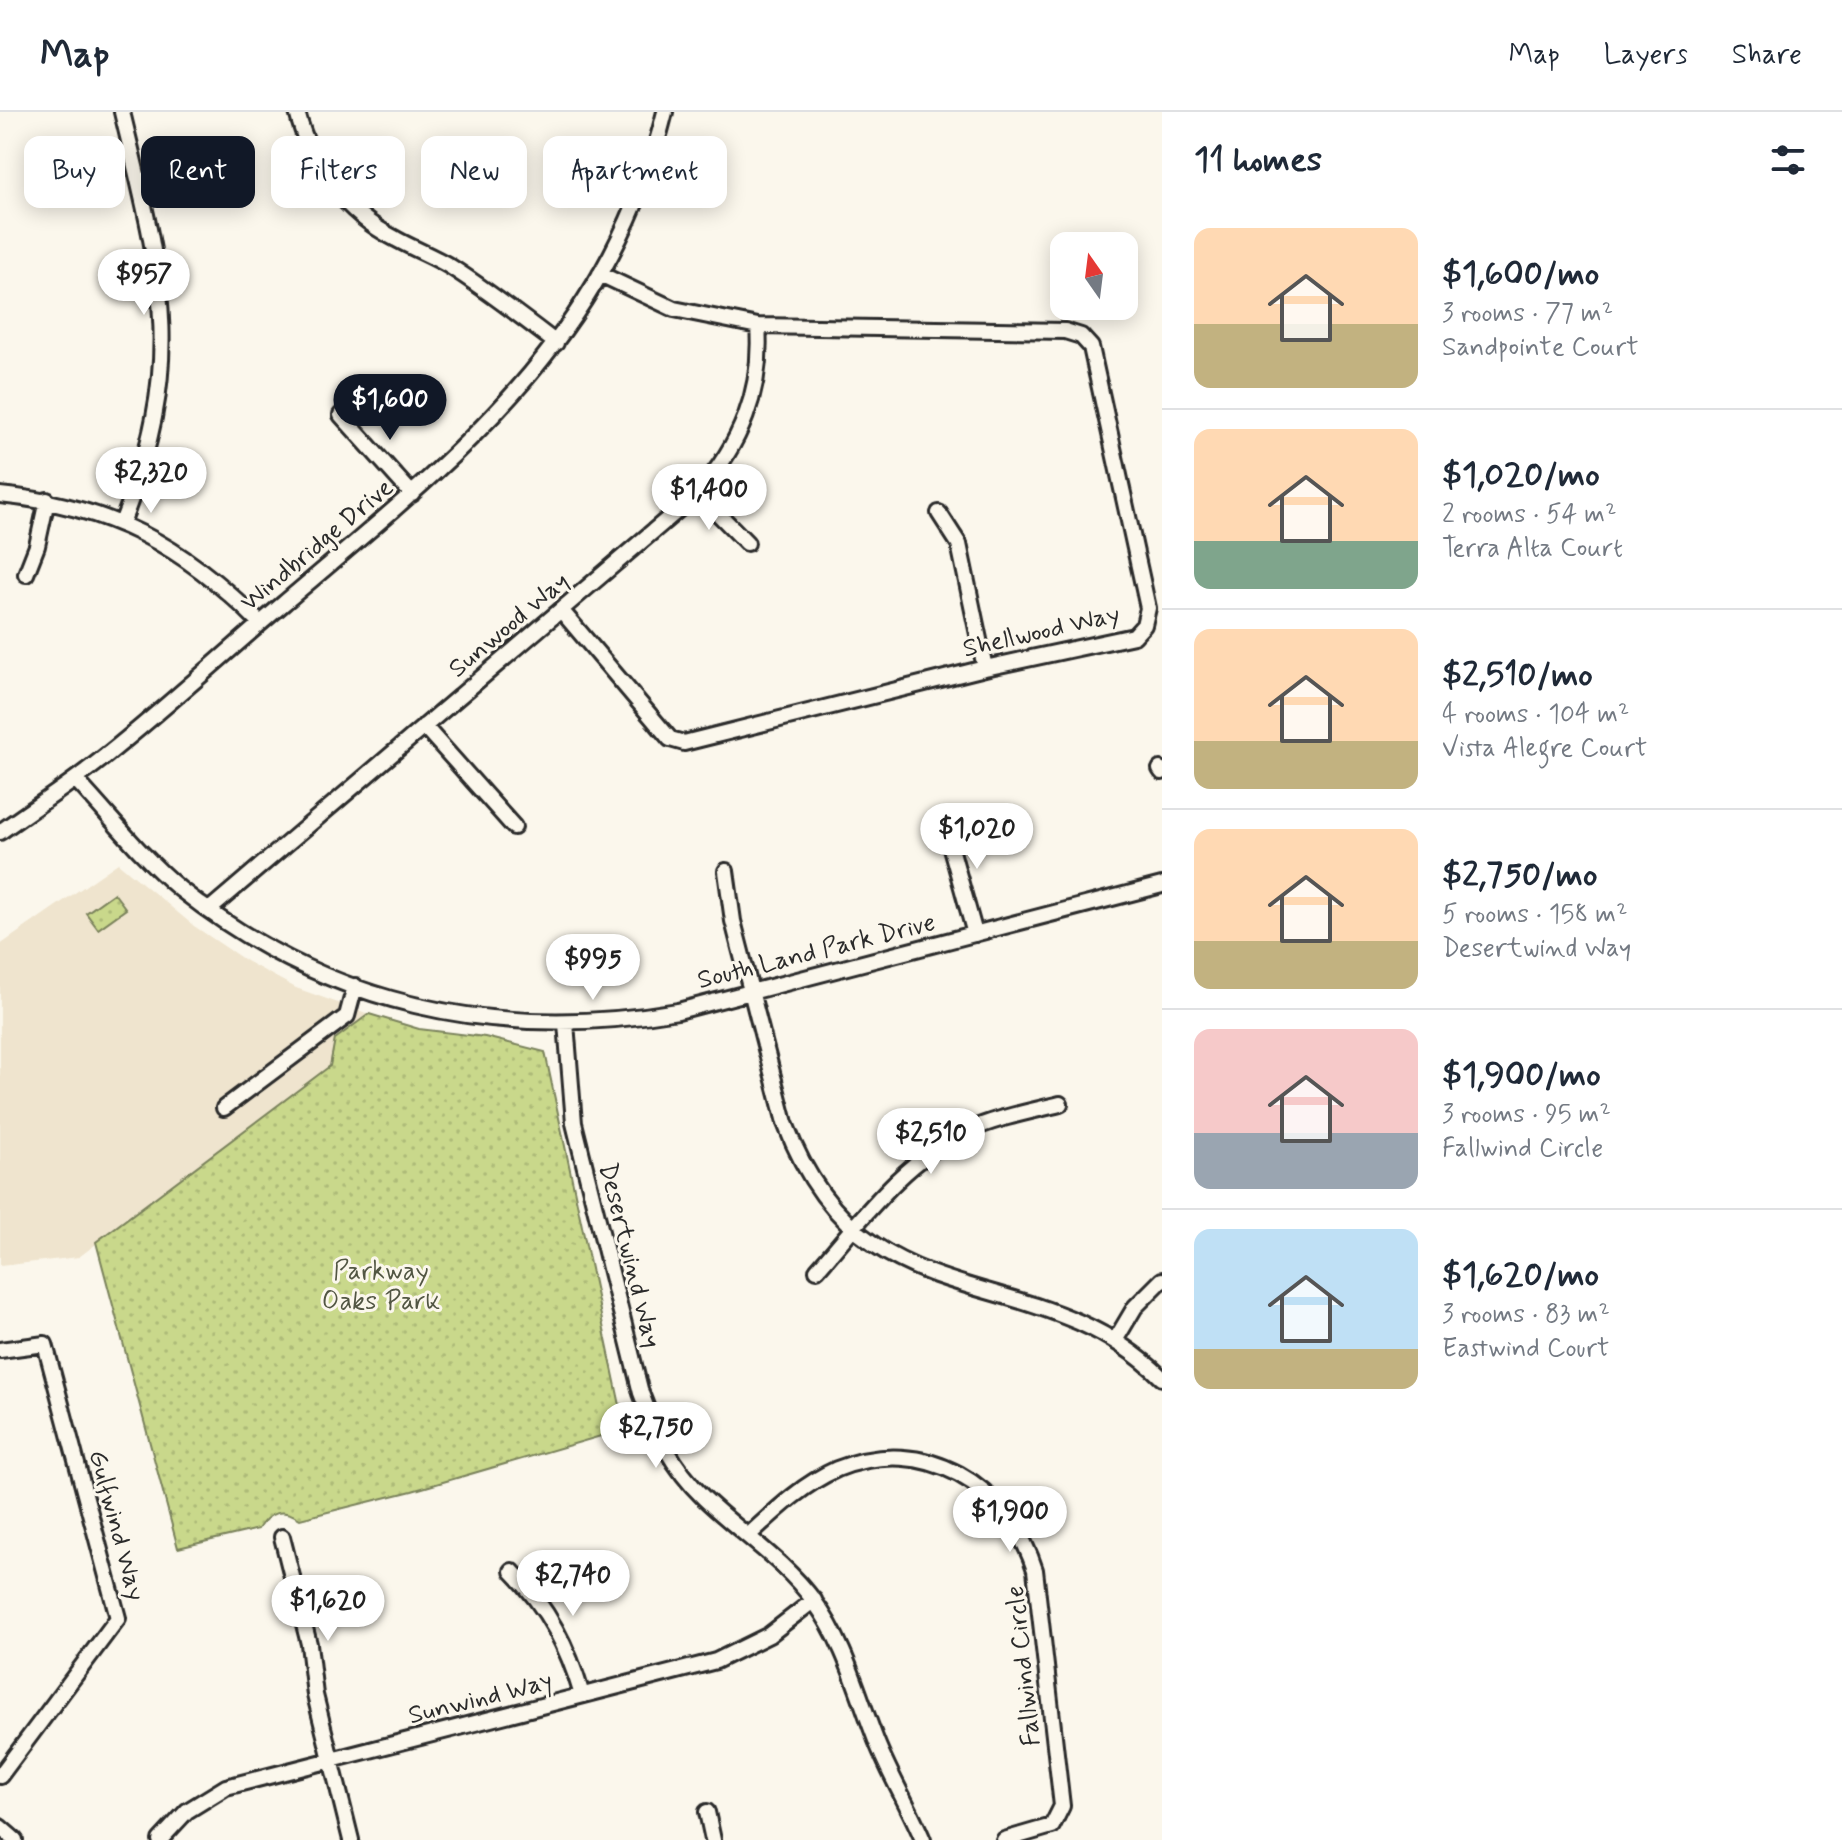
<!DOCTYPE html>
<meta charset="utf-8">
<style>
:root{--surface:#fff;--page:#f6f6f7;--text:#1f2937;--muted:#747a83;--line:#e0e1e3;--accent:#111827}
body{margin:0;font-family:Mynerve,sans-serif;background:var(--page);color:var(--text);height:100vh;display:flex;flex-direction:column;font-size:30px;white-space:nowrap}
*{box-sizing:border-box;margin:0}
p{font-size:26px;color:var(--muted)}
.icon{flex:none;width:44px;height:44px;fill:none;stroke:currentColor;stroke-width:2;stroke-linecap:round;stroke-linejoin:round}
.map{position:relative;flex:1;overflow:hidden}
.details{display:flex;flex-direction:column;background:var(--surface);width:680px}
.details>*{flex:none}
.banner{position:absolute;left:24px;top:24px;width:760px;height:72px;display:flex;gap:16px}
.needle{width:52px;rotate:346deg}
.tools{position:absolute;left:1050px;top:120px;display:grid;gap:16px}
.tools a{display:grid;place-items:center;width:88px;height:88px;border-radius:16px;background:var(--surface);box-shadow:0 4px 20px #0003;font-size:40px}
.price{position:absolute;translate:-50% -68px;padding:0 18px;border-radius:28px;background:#fff;color:#222;font-size:26px;line-height:52px;filter:drop-shadow(0 2px 4px #0008)}
.price::after{content:'';position:absolute;left:50%;top:48px;width:24px;height:18px;margin-left:-12px;background:inherit;clip-path:polygon(0 0,100% 0,50% 100%)}
.price.on{background:var(--accent);color:#fff}
ul{padding:0;list-style:none}
li{display:flex;align-items:center;gap:24px;height:200px;padding:0 32px}
li+li{border-top:2px solid var(--line)}
li span{display:grid;place-items:center;flex:none;width:224px;height:160px;border-radius:16px;color:#555}
li>.icon{margin-inline-start:auto}
span .icon{width:96px;height:96px;fill:#fffc;stroke-width:1}
li b{font-size:34px}
h2{display:flex;justify-content:space-between;align-items:center;height:96px;padding:0 32px;font-size:34px}
.tag{padding:0 28px;border-radius:16px;background:var(--surface);box-shadow:0 4px 20px #0003;font-size:28px;line-height:72px}
.tag.on{background:var(--accent);color:#fff}
header{display:flex;align-items:center;gap:48px;box-sizing:border-box;height:112px;padding:0 40px;background:var(--surface);border-bottom:2px solid var(--line)}
header strong{font-size:38px}
nav{display:flex;gap:44px;margin-inline-start:auto;font-size:28px}
main{display:flex;flex:1;min-height:0}
.map>svg:first-child{display:block}
.built{fill:#efe4ce}
.park{fill:url(#park-dots);stroke:#7a825b;stroke-width:2}
.lines{fill:none;stroke-linecap:round;stroke-linejoin:round}
.minor-casing{stroke:#2b2b2b;stroke-width:20}
.minor{stroke:#fbf7ec;stroke-width:14}
.labels{text-anchor:middle;stroke-width:6;stroke-linejoin:round;paint-order:stroke}
.street-label{font-size:26px;fill:#2b2b2b;stroke:#fbf7ec}
.park-label{font-size:26px;fill:#525643;stroke:#fbf7ec}
</style>
<header>
<strong>Map</strong>
<nav><a>Map</a><a>Layers</a><a>Share</a></nav>
</header>
<main>
<div class="map">
<svg width="1162" height="1728" viewBox="0 0 1162 1728">
<defs>
<pattern id="park-dots" width="8" height="8" patternUnits="userSpaceOnUse" patternTransform="scale(2)"><rect width="8" height="8" fill="#c9d88b"/><path d="M2 2h.1M6 6h.1" fill="none" stroke="#adba78" stroke-width="1.8" stroke-linecap="round"/></pattern>
</defs>
<rect width="100%" height="100%" fill="#fbf7ec"/>
<filter id="ink" filterUnits="userSpaceOnUse"><feTurbulence type="fractalNoise" baseFrequency=".0125" numOctaves="2"/><feDisplacementMap in="SourceGraphic" scale="16" xChannelSelector="R" yChannelSelector="G"/><feConvolveMatrix kernelMatrix="1 2 1 2 8 2 1 2 1" color-interpolation-filters="sRGB"/></filter>
<g filter="url(#ink)">
<!-- built -->
<path class="built" d="M118 751 194 814 246 849 296 876 369 902 335 927 330 954 79 1145 0 1154V833Z"/>
<!-- park -->
<path class="park" d="M114 781 126 797 98 817 86 801Z
M369 902 419 917 485 925 545 940 625 1317 412 1379 300 1407C282 1395 269 1400 258 1417L178 1436 96 1130 330 954 335 927Z"/>
<g class="lines">
<!-- minor casing -->
<g class="minor-casing">
<path id="minor" d="M122 0C161 163 187 247 122 411
M297 0C311 55 345 101 396 127 414 137 433 144 451 155 487 178 522 205 556 231
M341 303 412 382
M698 381 747 431
M0 383C110 394 183 433 260 511
M939 401 959 432 985 556
M26 462 37 434 47 388
M561 498 670 627 684 631 985 556 1134 524 1144 513 1148 496 1091 235 1081 224 1065 219 758 214 674 197 600 162
M424 614 514 715
M1160 657 1162 660
M75 667C109 703 142 746 180 777 326 893 495 930 678 899L1162 773
M943 707 975 822
M0 720C36 694 74 670 108 642 168 594 224 542 283 492 453 347 608 230 665 0
M726 759 733 809 785 1011C863 1219 1033 1140 1162 1266
M209 798 698 381C740 333 763 280 758 214
M566 911 574 1011 641 1281C655 1320 673 1356 703 1385 740 1421 783 1447 814 1489 844 1530 856 1576 874 1623 887 1659 908 1692 923 1728
M224 996 347 904 355 874
M817 1158C861 1108 903 1049 965 1020 995 1006 1028 1000 1060 992
M1116 1227 1135 1195 1162 1168
M0 1238 45 1232 118 1506 0 1664
M749 1423C776 1398 803 1372 837 1357 925 1321 1008 1373 1035 1458L1062 1694 1052 1714 1004 1728
M282 1425 309 1532 315 1583 351 1728
M512 1459C548 1496 568 1535 582 1583
M707 1700 713 1728
M0 1715 15 1728
M160 1728 187 1699 226 1675 716 1549 769 1523 814 1488"/>
</g>
<!-- minor -->
<use href="#minor" class="minor"/>
</g>
</g>
<g class="labels">
<!-- street labels -->
<g class="street-label">
<text transform="translate(316 432) rotate(-40)" y="9">Windbridge Drive</text>
<text transform="translate(508 512) rotate(-40)" y="9">Sunwood Way</text>
<text transform="translate(1041 518) rotate(-13)" y="9">Shellwood Way</text>
<text transform="translate(816 838) rotate(-14)" y="9">South Land Park Drive</text>
<text transform="translate(631 1143) rotate(76)" y="9">Desertwind Way</text>
<text transform="translate(118 1413) rotate(75)" y="9">Gulfwind Way</text>
<text transform="translate(1022 1554) rotate(-96)" y="9">Fallwind Circle</text>
<text transform="translate(480 1585) rotate(-14)" y="9">Sunwind Way</text>
</g>
<!-- park labels -->
<g class="park-label">
<text x="381" y="1167">Parkway<tspan x="381" dy="30">Oaks Park</tspan></text>
</g>
</g>
</svg>
<div class="tools">
<a><svg class="needle" viewBox="-14 -14 28 28"><path d="M0-13l5 13h-10z" fill="#e53935"/><path d="M0 13l5-13h-10z" fill="#747a83"/></svg></a>
</div>
<b class="price" style="left:144px;top:205px">$957</b>
<b class="price on" style="left:390px;top:330px">$1,600</b>
<b class="price" style="left:151px;top:403px">$2,320</b>
<b class="price" style="left:709px;top:420px">$1,400</b>
<b class="price" style="left:977px;top:759px">$1,020</b>
<b class="price" style="left:593px;top:890px">$995</b>
<b class="price" style="left:931px;top:1064px">$2,510</b>
<b class="price" style="left:656px;top:1358px">$2,750</b>
<b class="price" style="left:1010px;top:1442px">$1,900</b>
<b class="price" style="left:573px;top:1506px">$2,740</b>
<b class="price" style="left:328px;top:1531px">$1,620</b>
<div class="banner">
<a class="tag">Buy</a>
<a class="tag on">Rent</a>
<a class="tag">Filters</a>
<a class="tag">New</a>
<a class="tag">Apartment</a>
</div>
</div>
<section class="details">
<h2>11 homes<svg class="icon" aria-label="filters" viewBox="0 0 24 24"><path d="M4 7h16M4 17h16"/><circle cx="9" cy="7" r="2"/><circle cx="15" cy="17" r="2"/></svg></h2>
<ul>
<li><span style="background:linear-gradient(#ffd9b3 60%,#c2b280 0)"><svg class="icon" aria-label="home" viewBox="0 0 24 24"><path d="M3 11l9-7 9 7M6 9v11h12V9"/></svg></span><div><b>$1,600/mo</b><p>3 rooms · 77 m²</p><p>Sandpointe Court</p></div></li>
<li><span style="background:linear-gradient(#ffd9b3 70%,#7fa58c 0)"><svg class="icon" aria-label="home" viewBox="0 0 24 24"><path d="M3 11l9-7 9 7M6 9v11h12V9"/></svg></span><div><b>$1,020/mo</b><p>2 rooms · 54 m²</p><p>Terra Alta Court</p></div></li>
<li><span style="background:linear-gradient(#ffd9b3 70%,#c2b280 0)"><svg class="icon" aria-label="home" viewBox="0 0 24 24"><path d="M3 11l9-7 9 7M6 9v11h12V9"/></svg></span><div><b>$2,510/mo</b><p>4 rooms · 104 m²</p><p>Vista Alegre Court</p></div></li>
<li><span style="background:linear-gradient(#ffd9b3 70%,#c2b280 0)"><svg class="icon" aria-label="home" viewBox="0 0 24 24"><path d="M3 11l9-7 9 7M6 9v11h12V9"/></svg></span><div><b>$2,750/mo</b><p>5 rooms · 158 m²</p><p>Desertwind Way</p></div></li>
<li><span style="background:linear-gradient(#f6c9c9 65%,#9aa5b1 0)"><svg class="icon" aria-label="home" viewBox="0 0 24 24"><path d="M3 11l9-7 9 7M6 9v11h12V9"/></svg></span><div><b>$1,900/mo</b><p>3 rooms · 95 m²</p><p>Fallwind Circle</p></div></li>
<li><span style="background:linear-gradient(#bfe0f5 75%,#c2b280 0)"><svg class="icon" aria-label="home" viewBox="0 0 24 24"><path d="M3 11l9-7 9 7M6 9v11h12V9"/></svg></span><div><b>$1,620/mo</b><p>3 rooms · 83 m²</p><p>Eastwind Court</p></div></li>
</ul>
</section>
</main>
